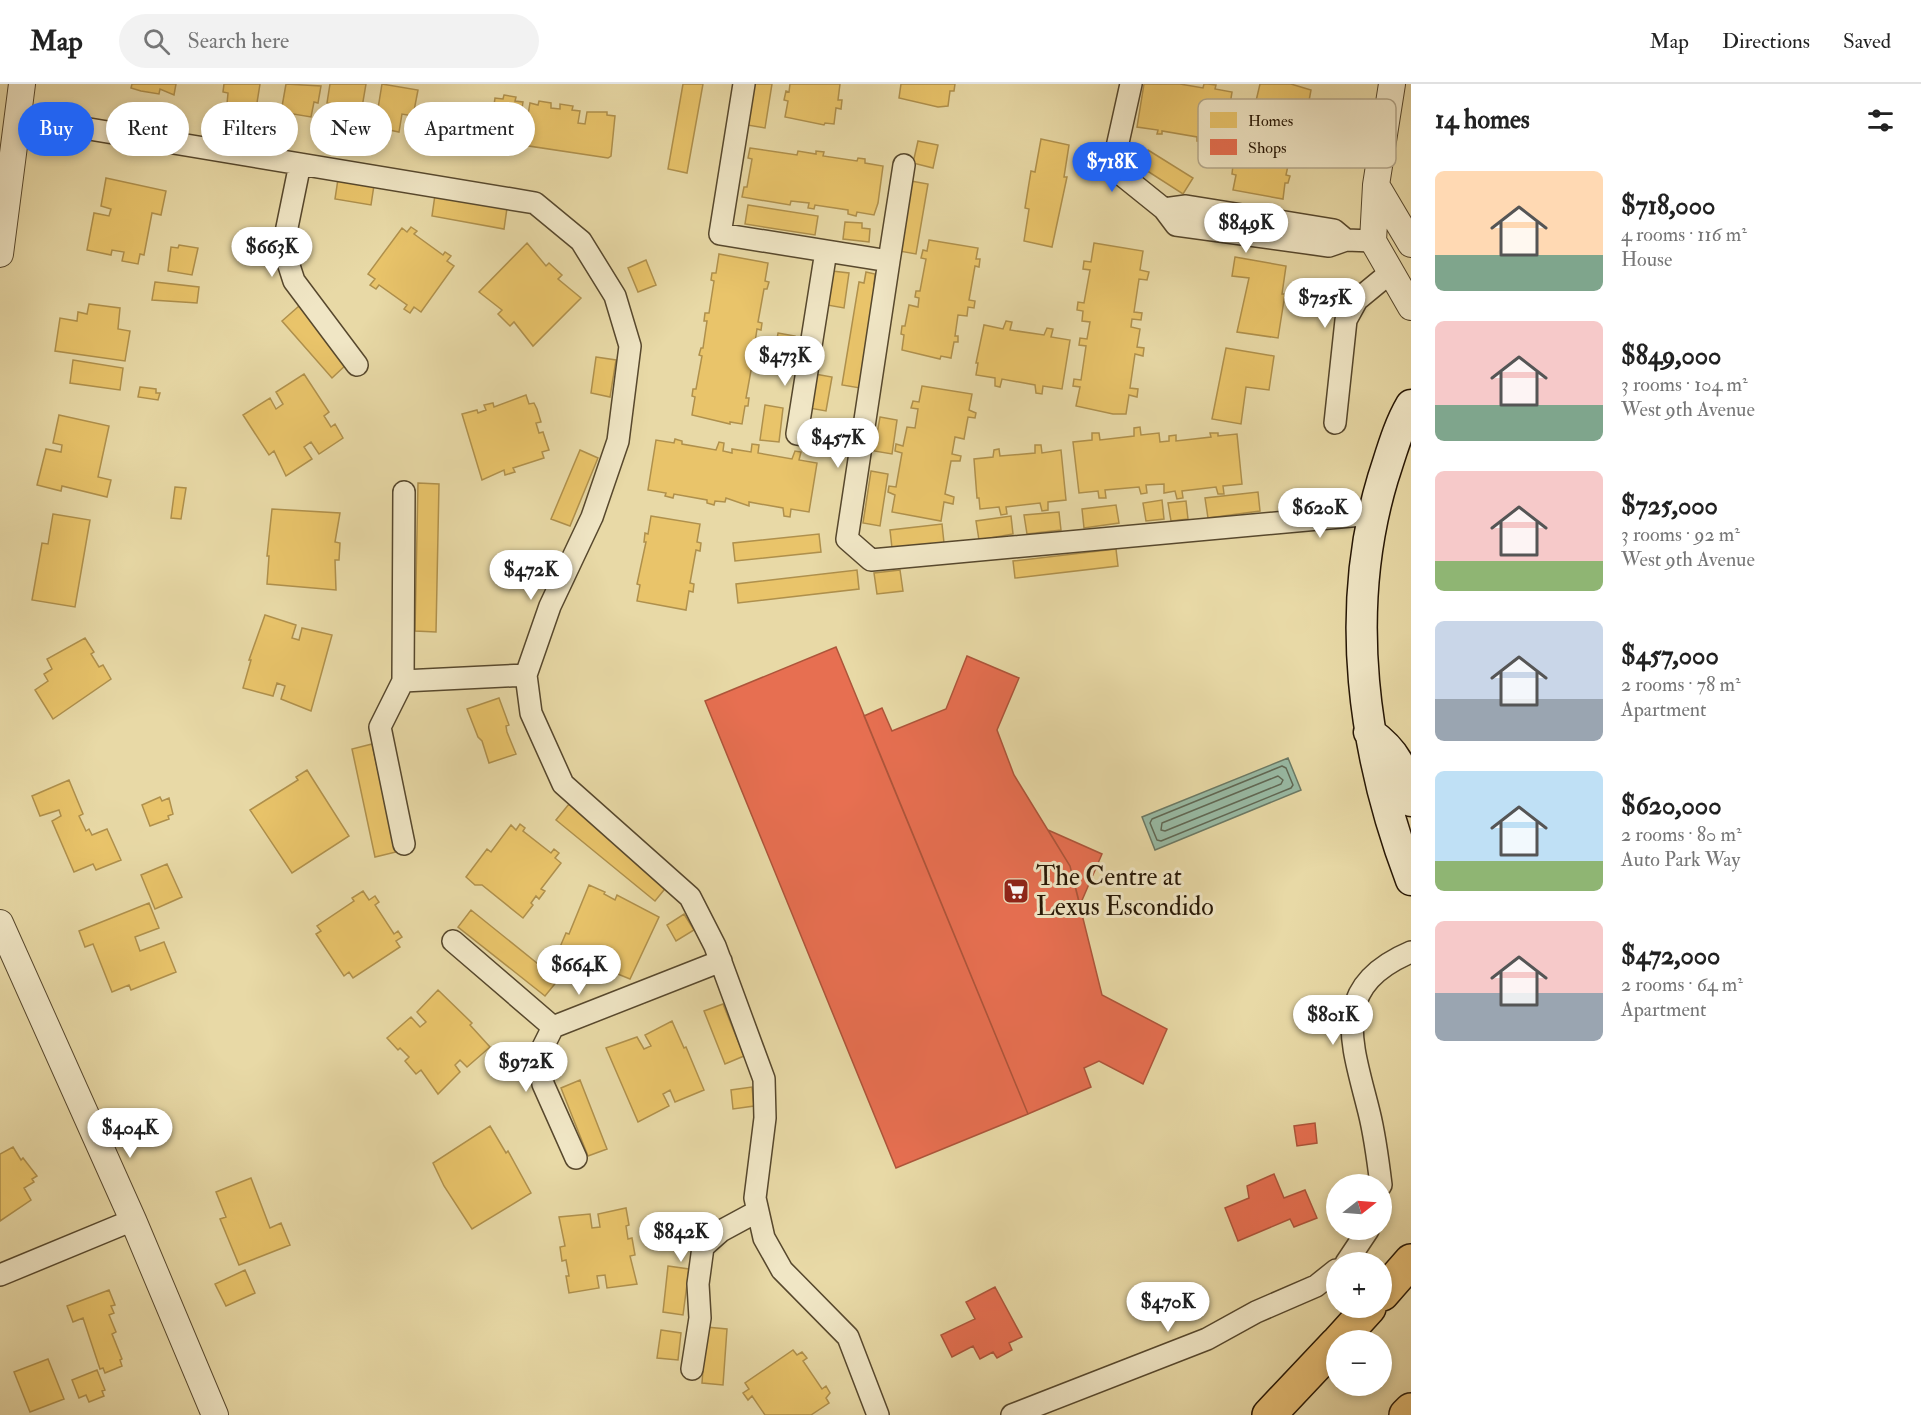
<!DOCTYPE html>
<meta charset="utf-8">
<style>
:root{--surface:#fff;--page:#f2f2f2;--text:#222;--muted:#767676;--line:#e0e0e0;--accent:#2563eb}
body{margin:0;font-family:"IM FELL Double Pica",serif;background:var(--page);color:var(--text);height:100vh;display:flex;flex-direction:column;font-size:22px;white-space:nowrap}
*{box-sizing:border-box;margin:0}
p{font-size:20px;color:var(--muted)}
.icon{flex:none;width:33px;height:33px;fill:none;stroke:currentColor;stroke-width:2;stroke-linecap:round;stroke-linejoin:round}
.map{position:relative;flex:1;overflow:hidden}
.panel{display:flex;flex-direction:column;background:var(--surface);width:510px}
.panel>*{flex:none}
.top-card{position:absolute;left:18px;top:18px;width:570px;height:54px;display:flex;gap:12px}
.needle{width:39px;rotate:73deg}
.buttons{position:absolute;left:1326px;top:1090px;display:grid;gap:12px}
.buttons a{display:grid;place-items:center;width:66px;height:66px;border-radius:50%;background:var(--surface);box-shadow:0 3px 9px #0003;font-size:30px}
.price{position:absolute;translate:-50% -51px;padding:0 14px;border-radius:21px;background:#fff;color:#222;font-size:20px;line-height:39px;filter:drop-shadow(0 2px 3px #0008)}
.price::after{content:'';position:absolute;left:50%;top:36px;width:18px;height:14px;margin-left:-9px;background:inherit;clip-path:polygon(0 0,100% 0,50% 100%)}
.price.current{background:var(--accent);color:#fff}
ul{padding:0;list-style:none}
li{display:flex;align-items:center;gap:18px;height:150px;padding:0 24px}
li span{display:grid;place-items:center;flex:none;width:168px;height:120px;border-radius:9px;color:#555}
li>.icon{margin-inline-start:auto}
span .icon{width:72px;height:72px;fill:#fffc;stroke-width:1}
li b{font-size:26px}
h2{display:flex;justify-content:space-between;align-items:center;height:72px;padding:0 24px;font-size:26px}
.chip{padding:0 21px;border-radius:27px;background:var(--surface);box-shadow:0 3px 9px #0003;font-size:21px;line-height:54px}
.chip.current{background:var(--accent);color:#fff}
header{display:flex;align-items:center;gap:36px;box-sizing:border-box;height:84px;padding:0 30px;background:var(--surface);border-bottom:2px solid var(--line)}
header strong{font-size:28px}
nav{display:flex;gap:33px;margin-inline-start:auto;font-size:21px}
.search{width:420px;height:54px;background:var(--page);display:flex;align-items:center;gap:15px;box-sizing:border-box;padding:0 21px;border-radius:33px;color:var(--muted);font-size:22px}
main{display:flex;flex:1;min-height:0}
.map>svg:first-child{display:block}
.water{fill:#98baa4;stroke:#6b7964;stroke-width:1.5}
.homes{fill:#e9c46a;stroke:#af904c;stroke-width:1.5}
.shops{fill:#e76f51;stroke:#ad553a;stroke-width:1.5}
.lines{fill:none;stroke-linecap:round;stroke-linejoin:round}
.shore{stroke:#606854;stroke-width:1.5}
.minor-casing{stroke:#57482d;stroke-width:24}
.tertiary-casing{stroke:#57482d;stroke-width:28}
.secondary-casing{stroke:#271705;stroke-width:33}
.motorway-casing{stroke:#271705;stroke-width:36}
.minor{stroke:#f0e6c5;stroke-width:21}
.tertiary{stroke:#f0e6c5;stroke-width:26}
.secondary{stroke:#f0e6c5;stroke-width:30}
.motorway{stroke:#e4bc73;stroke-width:33}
.labels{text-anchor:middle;stroke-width:6;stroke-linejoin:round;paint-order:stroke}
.poi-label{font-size:26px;fill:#271705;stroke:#f0e6c5;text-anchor:start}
.key{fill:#f0e6c5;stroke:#b4a88b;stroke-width:1.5}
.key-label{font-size:16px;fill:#271705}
</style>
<header>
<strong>Map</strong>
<div class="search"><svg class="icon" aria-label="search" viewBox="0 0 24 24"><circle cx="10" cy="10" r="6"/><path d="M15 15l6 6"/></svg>Search here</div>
<nav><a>Map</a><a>Directions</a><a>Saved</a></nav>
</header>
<main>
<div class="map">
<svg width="1411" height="1331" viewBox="0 0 1411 1331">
<rect width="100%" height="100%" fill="#e8d9a6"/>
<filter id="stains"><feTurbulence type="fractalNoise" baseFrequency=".00333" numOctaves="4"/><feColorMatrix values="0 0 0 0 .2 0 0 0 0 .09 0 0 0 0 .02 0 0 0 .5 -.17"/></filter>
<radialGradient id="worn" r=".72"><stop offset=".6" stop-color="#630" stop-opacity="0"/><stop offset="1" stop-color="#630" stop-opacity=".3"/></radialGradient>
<!-- water -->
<path class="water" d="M1288 674 1301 706 1155 766 1142 733Z"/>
<!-- homes -->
<path class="homes" d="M132 0H176L174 11 160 5 159 10 141 7 131 4Z
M224 0H260L256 25 227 20 228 9 223 8Z
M286 0 321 2 318 19 314 18 311 33 281 28Z
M330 0H366L359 41 335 37 337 21 327 19Z
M382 0 418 6 413 32 402 30 399 48 375 43Z
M683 0H703L687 89 668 85Z
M753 0H772L765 44 747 41Z
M790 0H840L838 16H842L841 25 836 24 834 40 825 39 824 41 785 33 788 17 784 16 786 7 789 8Z
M901 0H955L954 7H950L948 22 938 23 899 14Z
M1144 0H1180L1203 4 1204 0H1208L1216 1 1215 5 1232 8 1224 59 1197 57V53L1162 47V50H1157L1158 46 1137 43Z
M1260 0H1291L1311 6 1302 55 1305 56 1303 65 1300 64 1298 73 1290 72 1286 91 1290 92 1288 99H1285L1283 115 1233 106 1236 91 1232 90 1233 81H1237L1240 61 1249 62 1250 56 1247 55Z
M504 11 516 13 515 17 523 18 521 30 528 31 530 19 538 21 539 17 551 19V24L560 25V20L573 22 572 26 580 27 578 39 585 40 587 28H607V31L615 32 611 72 608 74 489 56 495 14 503 15Z
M1041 55 1069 61 1064 93H1067L1052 163 1024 157 1029 125 1025 124 1031 87 1035 88Z
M918 57 938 61 933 84 913 79Z
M750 64 797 71 798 67 816 70V67L824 68 823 72 857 77 858 74 865 75V79L883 82 878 119 874 131 857 128 856 132 848 130V126L815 121 814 125 808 124 809 119 791 117 790 121 742 113 744 103H747L752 75 748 74Z
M1148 66 1193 94 1183 110 1138 81Z
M106 94 166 107 161 131 152 129 144 171 140 170 138 180 122 177 124 168 112 166 111 171 87 166 94 129 109 132 111 125 101 122Z
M338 95 374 101 371 121 335 115Z
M911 97 928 100 916 170 899 167Z
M435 111 507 124 504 145 432 132Z
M748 121 818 132 815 151 745 140Z
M845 138 862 139V144L870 145 869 158 843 155Z
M411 143 417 147 414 150 443 171 445 168 451 172 447 177 454 182 421 228 414 223 410 229 404 225 407 221 379 201 376 205 370 201 375 195 368 190 402 144 407 148Z
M929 156 978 164 976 175H980L979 183 975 182 969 216 975 217 974 224 968 223 967 232 958 231 955 252H958V258H954L951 274 941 272 940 275 902 266 904 251 901 250 902 242H905L909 221 918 223 919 214 915 213 916 207H920L926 175 921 174 923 166 927 167Z
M527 159 546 182 549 179 562 191 558 195 581 214 533 262 514 238 510 242 498 230 502 226 479 208Z
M1094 159 1143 167 1140 186 1149 188 1147 196 1139 195 1134 228 1142 229 1141 236 1132 235 1131 243 1140 245 1137 263 1144 264 1143 272 1135 270 1130 304 1138 305 1137 313 1129 311 1126 330H1113L1076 322 1080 303 1073 302 1074 295 1081 296 1086 262 1079 261 1080 254 1087 255 1090 238 1082 237 1083 227 1077 226 1078 218 1084 219 1090 186 1083 185 1084 177 1091 178Z
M179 161 198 164 192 191 168 187 171 163 178 164Z
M719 170 768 179 765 197 769 198 767 205H764L758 238 762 239 761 246 757 245 753 272 756 273 755 281H752L746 314H749L748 322H745L742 340 730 338V340L692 331 695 313 692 312 693 305H696L702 272 699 271 701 264H703L707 237H704L705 229H709L714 197 711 196 712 189H716Z
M1235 173 1286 182 1282 210H1285L1278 254 1237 248 1249 194 1232 192Z
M646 176 656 201 638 208 628 184Z
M832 187 849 189 844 224 827 221Z
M866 188 875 190 874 201H876L860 304 842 301 859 198 864 199Z
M155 198 199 203 197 219 152 216Z
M89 220 120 224 118 245 130 247 125 277 55 267 60 234 77 237 78 228 87 230Z
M299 222 348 279 332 294 282 237Z
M1006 237 1012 238 1010 246 1044 251 1047 244 1053 245 1051 253 1070 256 1062 305 1043 302 1042 310 1036 309 1035 301 1002 295 1000 303 995 302V294L976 291 978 279H976L984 241 1003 245Z
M778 249 795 252 790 287 772 284Z
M1226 264 1274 272 1269 306 1246 303 1241 340 1212 335Z
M596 273 616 276 610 313 591 309Z
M73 276 123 284 120 306 70 299Z
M304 290 329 328 324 332 331 343 335 340 343 354 319 370 311 358 304 363 312 375 286 392 274 367 269 371 243 331 270 314 276 325 283 320 276 308Z
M815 290 832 293 826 327 809 324Z
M922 302 972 310 969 326 976 329 975 334 968 333 964 355 955 353 952 370 961 372 960 377H951L945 410 954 413 953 420 944 418 941 437 892 428 895 411 888 408 889 402 896 403 902 369 895 367 896 360 903 362 907 343 915 344 918 325 911 324 913 317 919 318Z
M140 303 156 305V309H160L158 316 138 313Z
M526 311 529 320 534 319 537 325 541 338 536 339 539 349 543 348 549 366 542 368 544 374 513 384 515 388 505 391 504 386 482 396 462 330 477 326 478 329 486 326 484 321 493 319 494 323Z
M765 321 783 324 779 358 760 356Z
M59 331 109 342 98 393 111 396 107 413 62 402 61 407 37 401 46 365 61 368 62 361 53 359Z
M880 333 897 336 892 370 874 367Z
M1140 343 1141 351 1159 349 1160 358 1169 357V352L1176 351V357L1211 353 1210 349H1218V352L1237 350 1242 400 1223 402 1224 410H1218L1216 403 1182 407 1183 414 1177 415 1175 407 1164 409V400L1146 401 1147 409 1141 410 1139 403 1105 406 1106 414H1099L1098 407 1079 409 1073 358 1092 356V349H1099L1100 356 1134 352V344Z
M675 355 682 357V360L716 366 719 358 724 359 723 367 732 369V365L751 368 752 360 759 361 758 369 792 375 795 367 801 368 799 376 817 379 809 428 791 425 790 433 784 432 783 424 749 418V422L726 414 725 418 715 417 714 421 707 419V416L674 410 673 414 665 412 666 409 648 406 656 356 674 359Z
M1035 361H1041L1042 369 1061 366 1066 416 1048 418V426L1042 427 1040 419 1006 423 1007 430 1001 431 999 423 980 425 979 414H977L974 375 993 373 994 366 999 365 1000 372 1035 369Z
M580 366 598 374 570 442 551 435Z
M871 387 888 390 880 442 863 439Z
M418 399 439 400 436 548 415 547Z
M175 403 186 404 181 435 171 434Z
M1258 408 1260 427 1208 434 1205 414Z
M1162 416 1164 435 1146 437 1143 419Z
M1186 417 1188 435 1171 437 1168 419Z
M1116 421 1119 439 1084 444 1082 425Z
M272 425 340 429 335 458 340 459 339 476H335L336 506 267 500 269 472H267Z
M1059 428 1061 446 1027 450 1024 431Z
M53 430 90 436 75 523 32 516 42 459 48 460Z
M651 432 700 440 697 458 701 459 700 467 696 466 690 499 694 500 693 508 689 507 686 526 637 517 640 501 637 500 646 458H644L645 449 648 450Z
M1011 432 1013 450 979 456 976 437Z
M942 440 944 459 892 464 890 446Z
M819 450 821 468 735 477 733 459Z
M1116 465 1118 482 1015 494 1013 477Z
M857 486 859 505 738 519 736 500Z
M900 486 903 507 877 510 874 489Z
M265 531 296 541 292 554 299 556 302 544 332 551 311 627 281 615 285 602 277 599 273 612 243 604 251 576H249Z
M85 554 94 568 91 570 99 583 103 581 111 595 53 635 35 606 48 597 44 590 52 585 47 575Z
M499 614 509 641 506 642 507 648 516 670 489 679 482 657 478 653 467 625Z
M372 660 396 768 375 773 352 665Z
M307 686 349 752 292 789 250 726 298 696 296 693Z
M69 696 83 730 79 732 86 747 89 745 92 751 107 745 121 776 96 786 93 780 74 788 52 737 61 732 59 726 40 732 32 712Z
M160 713 162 717 169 714 173 730 168 732 169 735 150 742 142 721Z
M569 720 668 801 655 817 556 736Z
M520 740 525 744 523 747 551 769 554 765 559 769 555 774 561 779 541 805 545 807 539 815 536 812 531 819 533 821 523 834 482 801H475L466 793 487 765 491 768 511 741 516 746Z
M167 780 182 813 155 825 141 791Z
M589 801 605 808 604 810 615 816 617 811 659 833 630 895 586 877 587 875 560 863 566 849 569 850Z
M363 807 369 816 375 812 379 818 375 821 394 850 398 847 402 853 396 857 400 863 353 894 349 888 344 892 316 850 321 847 317 842 354 817 352 814Z
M149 819 159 844 135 853 140 867 164 858 176 888 131 906 129 901 112 908 93 860 85 863 79 847Z
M471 826 558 896 545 912 458 843Z
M684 830 694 846 676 857 667 841Z
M438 906 472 939 470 941 490 963 467 983 460 976 455 981 460 988 438 1010 421 986 416 990 405 977 409 973 400 964 398 966 387 954 411 933 420 943 426 938 417 928Z
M723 920 744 972 725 980 704 927Z
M672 937 684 964 686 963 704 1006 675 1018 670 1006 663 1010 669 1022 638 1038 606 964 637 953 644 965 651 962 645 951Z
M580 996 607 1065 588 1072 561 1004Z
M752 1003 754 1022 733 1025 731 1006Z
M490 1042 506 1069 508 1067 531 1109 472 1145 444 1102 433 1079Z
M13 1063 21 1076 23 1074 37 1092 32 1095 34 1098 24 1104 31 1116 0 1137V1070Z
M251 1094 270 1144 281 1139 290 1161 239 1181 220 1135 226 1133 216 1108Z
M626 1124 629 1141 626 1142 628 1155 632 1154 635 1171 630 1172 637 1200 607 1204 605 1191 597 1192 599 1204 569 1209 566 1192H569L566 1176 562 1177 560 1163 565 1162 559 1133 590 1130 592 1144 600 1143 598 1130Z
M668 1182 689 1185 683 1231 663 1228Z
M245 1186 255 1209 226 1222 215 1200Z
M109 1206 115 1221 111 1222 114 1229 109 1231 116 1248 112 1250 122 1275 120 1276 122 1282 105 1289 103 1284 100 1285 83 1234 73 1238 67 1222Z
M706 1243 727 1245 723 1301 702 1299Z
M661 1246 681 1249 678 1276 657 1274Z
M793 1266 797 1271 802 1268 807 1274 803 1277 822 1305 826 1302 830 1309 826 1314 829 1319 811 1331H765L752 1312 748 1316 743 1309 749 1305 745 1299Z
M48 1275 64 1315 30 1328 14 1288Z
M97 1286 105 1306 102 1307 104 1312 89 1318 86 1311 79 1314 72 1296Z"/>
<!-- shops -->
<path class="shops" d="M836 563 1028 1030 896 1084 705 617Z
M967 572 1019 594 997 646 1014 691 1070 782 1102 911 1167 945 1143 1000 1099 977 1084 984 1091 1003 1028 1030 864 632 882 624 892 647 946 625Z
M1048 746 1102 770 1080 821 1070 782Z
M1315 1039 1317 1059 1297 1062 1294 1042Z
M1274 1090 1284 1114 1305 1106 1317 1134 1294 1143 1290 1135 1238 1157 1225 1124 1249 1114 1247 1102Z
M995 1203 1022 1253 1009 1259 1012 1266 997 1274 993 1268 980 1275 973 1262 952 1273 941 1251 975 1235 966 1218Z"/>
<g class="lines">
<!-- shore -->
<path class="shore" d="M1282 682 1286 684 1293 701 1291 704 1161 757 1157 756 1150 739 1152 735Z
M1278 692 1283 696 1281 700 1165 747 1161 746 1162 739Z"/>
<!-- minor casing -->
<g class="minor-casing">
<path id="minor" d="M744 0 720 150 889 177 847 455 871 476 1373 430
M1131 0 1117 63V80L1123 92 1164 125 1176 141 1329 162 1346 156 1373 157
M17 33 535 119 581 157 615 212 630 262 618 357 592 433 550 522 526 591 531 629 563 700 690 813 715 862 764 995 765 1034 755 1114 764 1154 782 1186 848 1253 878 1331
M300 80 283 163 294 197 357 281
M1164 125 1186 122 1334 146 1346 156
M826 167 797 350 861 361
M889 177 904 81
M1335 339 1346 236 1357 216 1391 188
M404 408 403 597 526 591
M403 597 380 643 404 760
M453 857 553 943 721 877
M553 943 541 967 543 1000 576 1074
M1381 1101C1378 1076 1375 1052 1369 1028 1352 959 1328 903 1411 868
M1346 1179 1368 1146
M0 1191 133 1136
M692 1285 700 1234 698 1200 703 1163 721 1147 758 1127
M1012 1331 1207 1255 1256 1228 1316 1202 1336 1186"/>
</g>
<!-- tertiary casing -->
<g class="tertiary-casing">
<path id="tertiary" d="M1392 0 1376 101 1373 157 1411 223
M1376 101 1411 160
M0 170 22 0
M0 839 133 1136 215 1331"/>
</g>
<!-- secondary casing -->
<g class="secondary-casing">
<path id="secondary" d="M1411 321C1398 343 1391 370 1383 394 1343 527 1363 669 1411 796
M1369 648C1398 669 1402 684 1411 717"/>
</g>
<!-- motorway casing -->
<g class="motorway-casing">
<path id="motorway" d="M1382 1210 1411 1177
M1339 1257 1369 1224
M1269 1331 1336 1260
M1406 1331 1411 1326"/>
</g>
<!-- minor -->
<use href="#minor" class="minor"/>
<!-- tertiary -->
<use href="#tertiary" class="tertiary"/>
<!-- secondary -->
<use href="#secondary" class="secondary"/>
<!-- motorway -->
<use href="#motorway" class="motorway"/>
</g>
<!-- icons -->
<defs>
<g id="supermarket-square" transform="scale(1.35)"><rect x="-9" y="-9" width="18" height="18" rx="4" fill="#8f2418" stroke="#f0e6c5"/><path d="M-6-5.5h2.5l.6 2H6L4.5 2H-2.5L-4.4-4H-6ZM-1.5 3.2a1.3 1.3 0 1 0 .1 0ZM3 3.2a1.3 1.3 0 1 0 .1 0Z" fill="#fff"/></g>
</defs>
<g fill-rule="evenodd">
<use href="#supermarket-square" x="1016" y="807"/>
</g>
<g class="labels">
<!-- poi labels -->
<g class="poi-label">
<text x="1036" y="801">The Centre at<tspan x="1036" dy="30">Lexus Escondido</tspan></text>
</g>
</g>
<!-- legend -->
<rect x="1198" y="15" width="198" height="69" rx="9" class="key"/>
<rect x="1210" y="28" width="27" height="16" fill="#e9c46a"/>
<rect x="1210" y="55" width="27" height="16" fill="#e76f51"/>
<g class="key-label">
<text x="1248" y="42">Homes</text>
<text x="1248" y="69">Shops</text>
</g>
<rect width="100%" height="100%" filter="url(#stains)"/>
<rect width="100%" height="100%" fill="url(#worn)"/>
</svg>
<div class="buttons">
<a><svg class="needle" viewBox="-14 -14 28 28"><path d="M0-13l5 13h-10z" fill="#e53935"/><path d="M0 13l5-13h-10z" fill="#767676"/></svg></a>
<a>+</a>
<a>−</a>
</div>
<b class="price current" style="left:1112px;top:109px">$718K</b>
<b class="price" style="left:1246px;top:170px">$849K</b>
<b class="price" style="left:272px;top:194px">$663K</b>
<b class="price" style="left:1325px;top:245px">$725K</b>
<b class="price" style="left:785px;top:303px">$473K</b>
<b class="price" style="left:838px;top:385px">$457K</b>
<b class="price" style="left:1320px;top:455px">$620K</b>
<b class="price" style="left:531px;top:517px">$472K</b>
<b class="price" style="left:579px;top:912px">$664K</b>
<b class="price" style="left:1333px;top:962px">$801K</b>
<b class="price" style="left:526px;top:1009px">$972K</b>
<b class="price" style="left:130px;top:1075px">$404K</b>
<b class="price" style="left:681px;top:1179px">$842K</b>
<b class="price" style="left:1168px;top:1249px">$470K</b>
<div class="top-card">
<a class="chip current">Buy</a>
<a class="chip">Rent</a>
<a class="chip">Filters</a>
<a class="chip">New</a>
<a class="chip">Apartment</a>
</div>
</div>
<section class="panel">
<h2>14 homes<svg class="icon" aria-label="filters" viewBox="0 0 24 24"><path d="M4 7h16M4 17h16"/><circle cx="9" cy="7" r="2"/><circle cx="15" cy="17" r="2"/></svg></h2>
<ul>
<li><span style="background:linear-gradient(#ffd9b3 70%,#7fa58c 0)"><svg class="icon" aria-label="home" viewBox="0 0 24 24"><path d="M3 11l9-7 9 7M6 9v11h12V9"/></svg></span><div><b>$718,000</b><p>4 rooms · 116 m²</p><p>House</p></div></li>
<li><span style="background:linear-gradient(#f6c9c9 70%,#7fa58c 0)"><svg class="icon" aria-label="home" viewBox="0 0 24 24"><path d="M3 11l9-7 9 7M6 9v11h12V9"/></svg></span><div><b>$849,000</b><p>3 rooms · 104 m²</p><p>West 9th Avenue</p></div></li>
<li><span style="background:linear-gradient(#f6c9c9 75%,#8fb573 0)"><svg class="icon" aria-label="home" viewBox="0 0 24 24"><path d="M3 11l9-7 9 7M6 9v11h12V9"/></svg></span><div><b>$725,000</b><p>3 rooms · 92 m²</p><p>West 9th Avenue</p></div></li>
<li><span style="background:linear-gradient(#c9d6e8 65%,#9aa5b1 0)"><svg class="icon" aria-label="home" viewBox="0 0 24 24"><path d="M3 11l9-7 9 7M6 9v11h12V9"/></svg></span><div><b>$457,000</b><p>2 rooms · 78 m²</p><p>Apartment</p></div></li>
<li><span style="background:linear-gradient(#bfe0f5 75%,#8fb573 0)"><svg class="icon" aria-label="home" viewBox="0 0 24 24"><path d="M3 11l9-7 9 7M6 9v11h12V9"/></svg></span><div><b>$620,000</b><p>2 rooms · 80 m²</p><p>Auto Park Way</p></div></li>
<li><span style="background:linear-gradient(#f6c9c9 60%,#9aa5b1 0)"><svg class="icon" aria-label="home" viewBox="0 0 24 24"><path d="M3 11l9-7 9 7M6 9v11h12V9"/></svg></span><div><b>$472,000</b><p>2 rooms · 64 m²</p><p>Apartment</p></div></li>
</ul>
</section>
</main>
